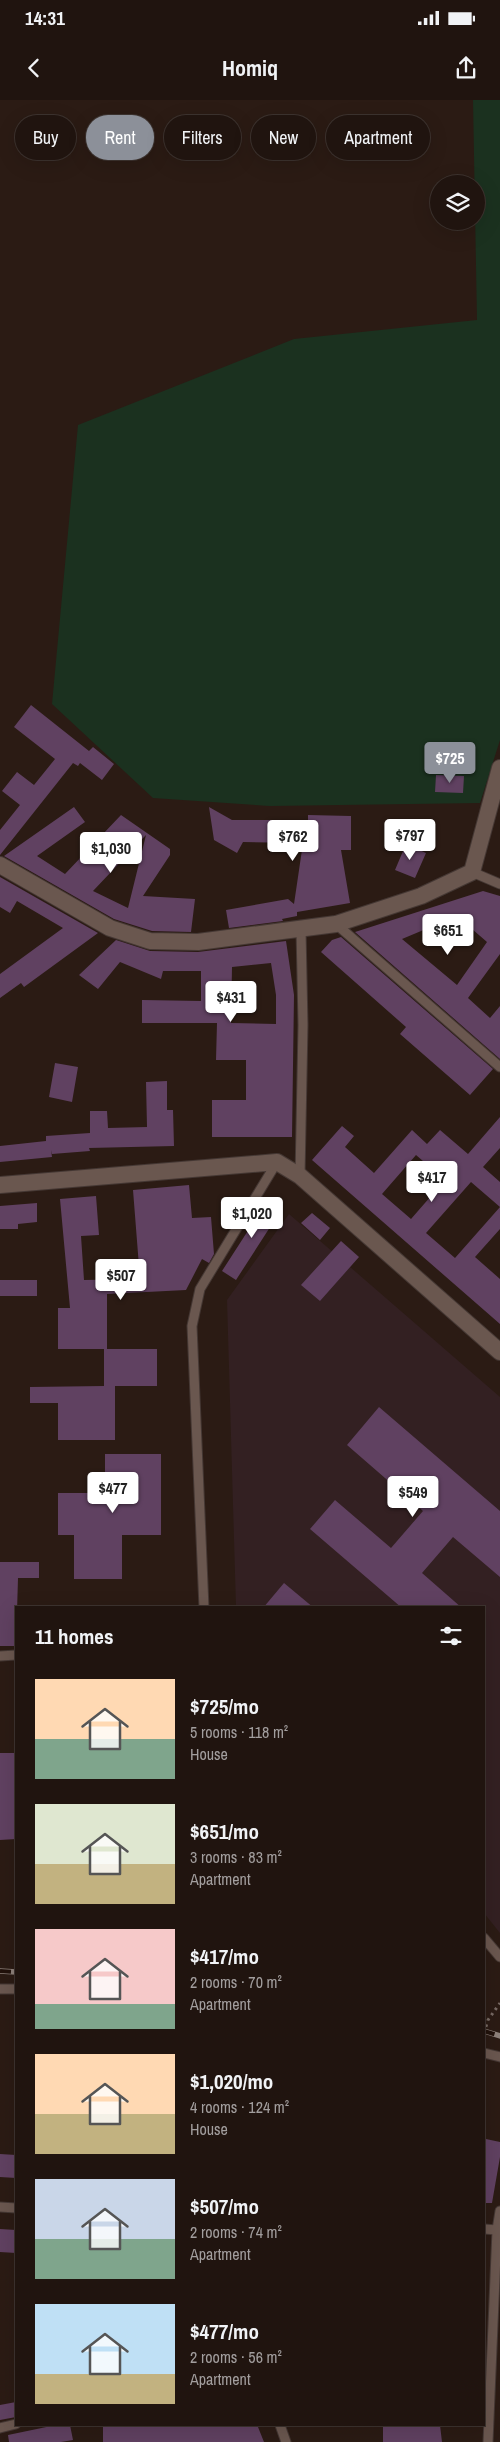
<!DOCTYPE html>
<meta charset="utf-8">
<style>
:root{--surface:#20140f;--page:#281d18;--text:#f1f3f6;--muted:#a29e9e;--line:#3d332f;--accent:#8c9099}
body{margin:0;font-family:"Archivo Narrow",sans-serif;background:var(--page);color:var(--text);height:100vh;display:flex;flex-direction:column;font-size:19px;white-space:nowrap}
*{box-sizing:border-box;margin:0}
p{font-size:16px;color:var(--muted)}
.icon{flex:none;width:28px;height:28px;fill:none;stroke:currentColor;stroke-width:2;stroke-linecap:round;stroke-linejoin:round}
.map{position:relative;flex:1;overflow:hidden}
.sheet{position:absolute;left:15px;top:1506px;width:470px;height:820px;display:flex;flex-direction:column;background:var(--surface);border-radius:0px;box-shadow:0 5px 20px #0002,0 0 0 1px var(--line)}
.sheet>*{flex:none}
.top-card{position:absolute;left:15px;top:15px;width:470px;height:45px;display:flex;gap:10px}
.buttons{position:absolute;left:430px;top:75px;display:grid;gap:10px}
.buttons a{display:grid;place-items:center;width:55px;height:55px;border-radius:50%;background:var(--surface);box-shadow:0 5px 20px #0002,0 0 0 1px var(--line);font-size:25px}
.price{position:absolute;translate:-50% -42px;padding:0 11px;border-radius:5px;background:#fff;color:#222;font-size:16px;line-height:32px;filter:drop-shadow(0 1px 2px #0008)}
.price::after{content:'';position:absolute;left:50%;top:30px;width:15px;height:11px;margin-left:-8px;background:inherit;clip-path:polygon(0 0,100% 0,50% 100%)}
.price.selected{background:var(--accent);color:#fff}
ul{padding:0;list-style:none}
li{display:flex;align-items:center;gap:15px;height:125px;padding:0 20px}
li span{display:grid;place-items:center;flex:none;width:140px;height:100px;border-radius:0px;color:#555}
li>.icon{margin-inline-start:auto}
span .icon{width:60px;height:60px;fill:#fffc;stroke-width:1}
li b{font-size:21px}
h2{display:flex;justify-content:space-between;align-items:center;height:60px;padding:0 20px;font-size:21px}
.chip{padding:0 18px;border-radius:22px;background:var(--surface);box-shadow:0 5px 20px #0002,0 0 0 1px var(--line);font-size:18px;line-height:45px}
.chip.selected{background:var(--accent);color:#fff}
.status{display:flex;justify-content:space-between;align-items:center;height:35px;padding:0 25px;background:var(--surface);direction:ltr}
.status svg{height:14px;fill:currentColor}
header{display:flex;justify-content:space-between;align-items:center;height:65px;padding:0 20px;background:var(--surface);font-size:22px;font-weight:800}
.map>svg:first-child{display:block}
.education{fill:#332022}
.green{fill:#1b311f}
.building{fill:#604161;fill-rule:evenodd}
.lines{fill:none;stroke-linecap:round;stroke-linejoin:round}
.service-casing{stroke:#453834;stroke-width:11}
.minor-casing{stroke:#453834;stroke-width:18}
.path{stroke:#776963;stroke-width:3;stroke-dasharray:2.5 4;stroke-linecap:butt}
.service{stroke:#6a574f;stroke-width:9}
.minor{stroke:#6a574f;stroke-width:16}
.rail-casing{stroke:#8d807a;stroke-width:5.5}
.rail{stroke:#21110b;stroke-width:4;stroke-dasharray:11;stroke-linecap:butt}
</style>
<div class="status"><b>14:31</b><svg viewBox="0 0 49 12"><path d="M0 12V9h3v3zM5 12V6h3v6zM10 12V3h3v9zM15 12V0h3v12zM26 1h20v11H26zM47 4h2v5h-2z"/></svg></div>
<header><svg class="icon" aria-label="back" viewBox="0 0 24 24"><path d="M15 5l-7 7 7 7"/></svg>Homiq<svg class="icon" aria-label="share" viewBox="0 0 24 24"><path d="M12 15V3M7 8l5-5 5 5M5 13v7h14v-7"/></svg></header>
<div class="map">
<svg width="500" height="2342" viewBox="0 0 500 2342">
<rect width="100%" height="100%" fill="#2b1b14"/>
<!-- education -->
<path class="education" d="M289 1114 500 1297V1833L484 1813V1508L236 1507 227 1200Z"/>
<!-- green -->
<path class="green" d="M473 0H500V640L480 703 270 706 153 698 52 604 78 325 294 239 477 220Z"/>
<!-- building -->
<path class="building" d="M31 605 89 651 93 647 114 664 102 680 80 663 78 666 73 663 0 755V730L20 705 2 691 17 672 34 685 55 659 14 627Z
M436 675 464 676 463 693 435 692Z
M74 707 85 722 37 756 65 774 121 715 170 749V755L143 796 195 799 191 832 152 831 114 819 4 756ZM146 735 128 808 93 791Z
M209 707 232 720H308V715L351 716V750H341L350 803 297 812V816L282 819 283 821 229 828 226 810 288 799 294 804 303 743 243 742 237 753 214 740Z
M406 744 426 753 415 778 395 770Z
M0 777 98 833 24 887 21 883 0 898V874L63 828 17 801 10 813 0 807Z
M483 791 500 796V854L468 898 490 918 500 906V959L355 832ZM457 816 487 842 457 885 402 839Z
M341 837 493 969 470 995 400 934 406 927 321 852 332 840Z
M116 840 150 851 198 852 286 841 294 895 292 1037H212V1000H246V960H216L217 923H142V900L201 901V871H163L161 879 120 862 98 889 79 875ZM271 863 276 895V924L231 923 232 867Z
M55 963 78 967 72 1002 49 997Z
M167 981V1010H173L174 1046 89 1048 90 1051 52 1054 51 1050 52 1057 0 1062V1046L46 1041V1036L90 1033V1011H107L108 1028 147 1027 146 982Z
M500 1017V1048L483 1067 500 1082V1129L475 1157 500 1179V1224L312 1060 342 1026 354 1036 345 1047 374 1073 412 1030 427 1044 440 1030 468 1054ZM416 1055 445 1080 411 1119 382 1094ZM471 1082 500 1107 455 1158 426 1133Z
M189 1085 192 1118 211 1117 214 1154 209 1163 202 1159 186 1190 107 1194V1249H157V1286H115V1340H58V1303H30V1287L104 1286V1249H58V1208H70L60 1099 96 1096 99 1135 81 1136 84 1180 140 1179 133 1090Z
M269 1098 283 1107 236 1180 222 1171Z
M37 1103V1122L18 1124V1129H0V1106Z
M312 1113 330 1128 320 1140 301 1123Z
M341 1141 359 1157 320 1201 301 1185Z
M0 1180H37V1196H0Z
M379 1307 500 1411V1477L453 1437 422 1473 462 1508H402L310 1429 335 1400 391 1448 423 1411 347 1345Z
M105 1354H161V1435H122V1479H74V1435H58V1393H105Z
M0 1462H39V1478H18L16 1546H0Z
M284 1483 314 1508H263Z
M0 1653H16V1739L0 1740Z
M486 2039 500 2042V2057L492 2103H484Z
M0 2054 16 2055V2078L0 2077Z
M0 2129 16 2130V2153L0 2152Z
M16 2302V2317L0 2320V2305Z
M56 2325H70L73 2340 61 2342H9L8 2335Z
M383 2325H440L442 2342H383Z
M181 2326 258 2327 264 2342H103V2327Z"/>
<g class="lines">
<!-- service casing -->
<g class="service-casing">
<path id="service" d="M472 772 500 784
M336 824 500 967
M300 1076 303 925 301 830
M204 1508 192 1226 200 1189 277 1062
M0 1556 16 1555
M484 1838 500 1857
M0 1889H16
M484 1953 500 1957
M0 2107 16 2108
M484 2129 497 2130 488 2342
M497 2130 500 2111
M280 2325 286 2342
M0 2328 16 2324"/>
</g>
<!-- minor casing -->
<g class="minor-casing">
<path id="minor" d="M0 765 110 828 150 841 198 842 336 824 421 796 472 772 500 668
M0 1085 277 1062 300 1076 500 1252"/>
</g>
<!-- path -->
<path class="path" d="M484 1933 488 1920 500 1903"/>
<!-- service -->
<use href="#service" class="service"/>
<!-- minor -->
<use href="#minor" class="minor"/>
<!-- rail casing -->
<g class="rail-casing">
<path id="rail" d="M0 1871 16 1872
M484 1931 500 1936"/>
</g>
<!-- rail -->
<use href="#rail" class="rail"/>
</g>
</svg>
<div class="buttons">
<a><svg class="icon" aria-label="layers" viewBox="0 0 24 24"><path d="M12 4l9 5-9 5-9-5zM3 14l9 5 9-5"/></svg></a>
</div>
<b class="price selected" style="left:450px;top:684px">$725</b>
<b class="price" style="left:410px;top:761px">$797</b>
<b class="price" style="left:293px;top:762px">$762</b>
<b class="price" style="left:111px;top:774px">$1,030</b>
<b class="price" style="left:448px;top:856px">$651</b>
<b class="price" style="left:231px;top:923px">$431</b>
<b class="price" style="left:432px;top:1103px">$417</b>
<b class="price" style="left:252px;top:1139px">$1,020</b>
<b class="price" style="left:121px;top:1201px">$507</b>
<b class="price" style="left:113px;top:1414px">$477</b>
<b class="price" style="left:413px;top:1418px">$549</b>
<div class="top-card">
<a class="chip">Buy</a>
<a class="chip selected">Rent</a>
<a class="chip">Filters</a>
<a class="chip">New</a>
<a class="chip">Apartment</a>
</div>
<section class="sheet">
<h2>11 homes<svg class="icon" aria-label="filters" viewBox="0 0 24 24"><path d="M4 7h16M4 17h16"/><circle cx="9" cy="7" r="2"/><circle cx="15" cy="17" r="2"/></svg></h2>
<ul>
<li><span style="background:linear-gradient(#ffd9b3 60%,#7fa58c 0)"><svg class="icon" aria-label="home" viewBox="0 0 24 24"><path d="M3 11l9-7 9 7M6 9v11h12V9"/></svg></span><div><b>$725/mo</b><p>5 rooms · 118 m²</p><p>House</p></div></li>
<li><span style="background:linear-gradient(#dfe7d0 60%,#c2b280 0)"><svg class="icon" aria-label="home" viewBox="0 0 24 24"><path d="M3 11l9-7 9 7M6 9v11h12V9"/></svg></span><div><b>$651/mo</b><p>3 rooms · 83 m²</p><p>Apartment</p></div></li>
<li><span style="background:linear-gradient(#f6c9c9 75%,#7fa58c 0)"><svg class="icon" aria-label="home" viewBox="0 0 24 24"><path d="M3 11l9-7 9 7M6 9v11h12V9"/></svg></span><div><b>$417/mo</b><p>2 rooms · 70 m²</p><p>Apartment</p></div></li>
<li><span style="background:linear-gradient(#ffd9b3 60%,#c2b280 0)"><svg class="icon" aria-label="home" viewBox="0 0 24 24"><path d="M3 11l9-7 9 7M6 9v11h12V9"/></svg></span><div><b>$1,020/mo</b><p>4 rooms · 124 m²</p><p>House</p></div></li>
<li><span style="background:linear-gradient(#c9d6e8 60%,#7fa58c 0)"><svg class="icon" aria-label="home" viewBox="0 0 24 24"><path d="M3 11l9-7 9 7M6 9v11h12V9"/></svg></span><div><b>$507/mo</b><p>2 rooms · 74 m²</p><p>Apartment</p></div></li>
<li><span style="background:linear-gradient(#bfe0f5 70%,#c2b280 0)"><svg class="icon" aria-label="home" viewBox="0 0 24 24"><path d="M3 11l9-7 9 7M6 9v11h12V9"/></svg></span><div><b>$477/mo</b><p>2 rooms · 56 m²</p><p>Apartment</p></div></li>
</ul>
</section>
</div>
